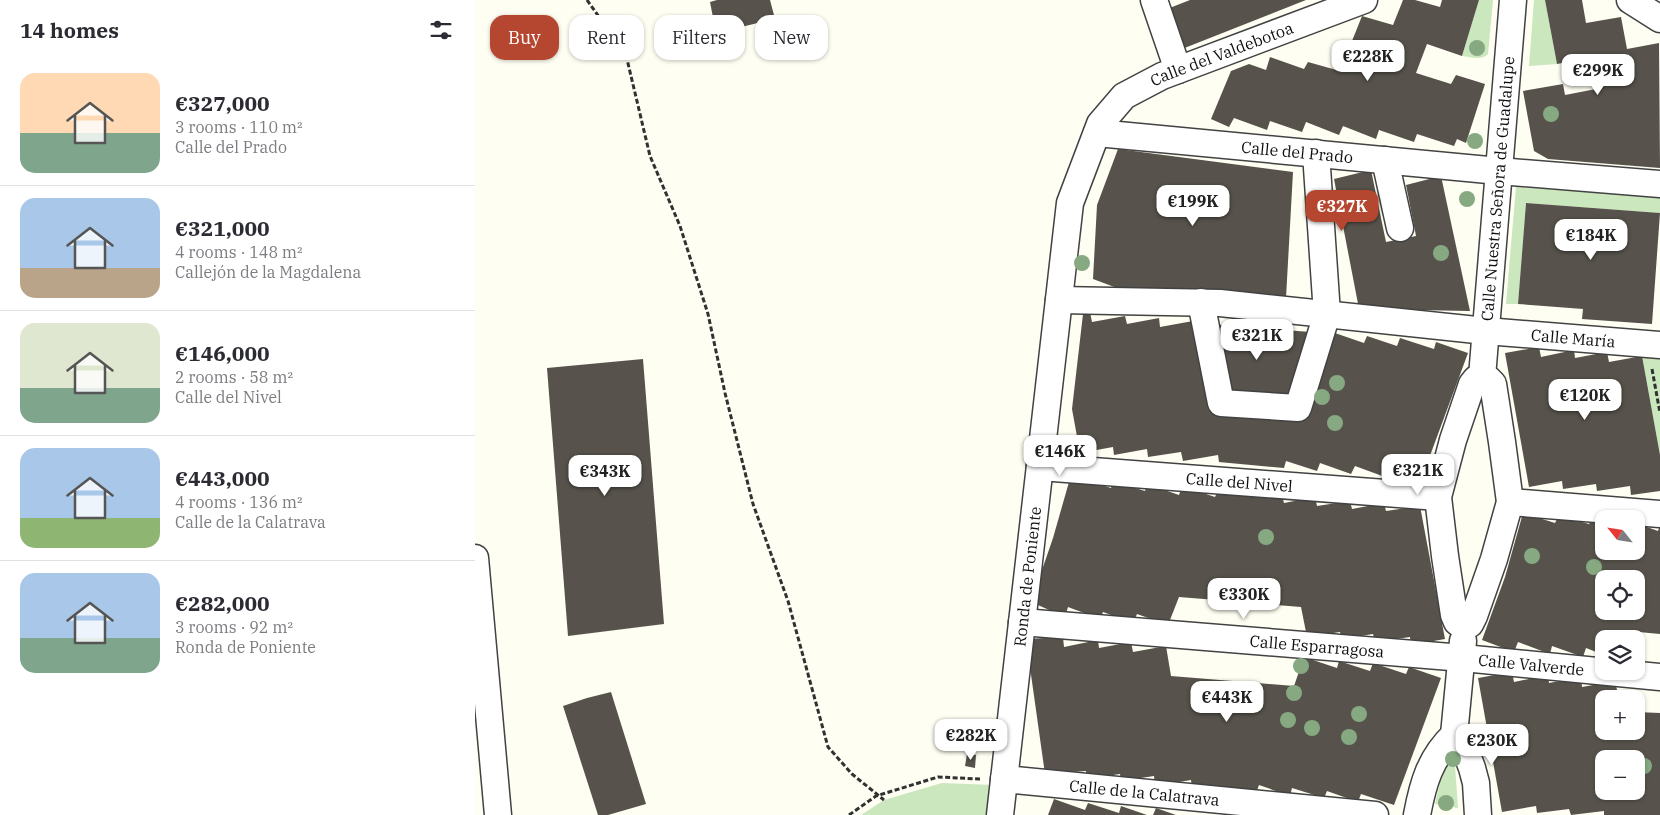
<!DOCTYPE html>
<meta charset="utf-8">
<style>
:root{--surface:#fff;--page:#f2f2f3;--text:#2b2b33;--muted:#7c7c81;--line:#e1e1e2;--accent:#b54730}
body{margin:0;font-family:"IBM Plex Serif",serif;background:var(--page);color:var(--text);height:100vh;display:flex;flex-direction:column;font-size:19px;white-space:nowrap}
*{box-sizing:border-box;margin:0}
p{font-size:16px;color:var(--muted)}
.icon{flex:none;width:28px;height:28px;fill:none;stroke:currentColor;stroke-width:2;stroke-linecap:round;stroke-linejoin:round}
.map{position:relative;flex:1;overflow:hidden}
.panel{display:flex;flex-direction:column;background:var(--surface);width:475px}
.panel>*{flex:none}
.banner{position:absolute;left:15px;top:15px;width:475px;height:45px;display:flex;gap:10px}
.needle{width:32px;rotate:300deg}
.fabs{position:absolute;left:1120px;top:510px;display:grid;gap:10px}
.fabs a{display:grid;place-items:center;width:50px;height:50px;border-radius:10px;background:var(--surface);box-shadow:0 1px 4px #0004;font-size:25px}
.price{position:absolute;translate:-50% -42px;padding:0 11px;border-radius:10px;background:#fff;color:#222;font-size:16px;line-height:32px;filter:drop-shadow(0 1px 2px #0008)}
.price::after{content:'';position:absolute;left:50%;top:30px;width:15px;height:11px;margin-left:-8px;background:inherit;clip-path:polygon(0 0,100% 0,50% 100%)}
.price.selected{background:var(--accent);color:#fff}
ul{padding:0;list-style:none}
li{display:flex;align-items:center;gap:15px;height:125px;padding:0 20px}
li+li{border-top:1px solid var(--line)}
li span{display:grid;place-items:center;flex:none;width:140px;height:100px;border-radius:15px;color:#555}
li>.icon{margin-inline-start:auto}
span .icon{width:60px;height:60px;fill:#fffc;stroke-width:1}
li b{font-size:21px}
h2{display:flex;justify-content:space-between;align-items:center;height:60px;padding:0 20px;font-size:21px}
.tag{padding:0 18px;border-radius:15px;background:var(--surface);box-shadow:0 1px 4px #0004;font-size:18px;line-height:45px}
.tag.selected{background:var(--accent);color:#fff}
main{display:flex;flex:1;min-height:0}
.map>svg:first-child{display:block}
.green{fill:#cae7bd}
.building{fill:#57534c;fill-rule:evenodd}
.lines{fill:none;stroke-linecap:round;stroke-linejoin:round}
.street-casing{stroke:#424242;stroke-width:29}
.path{stroke:#313131;stroke-width:3;stroke-dasharray:5 2.5;stroke-linecap:butt}
.street{stroke:#fff;stroke-width:26}
.tree{fill:#86a981}
.labels{text-anchor:middle;stroke-width:5;stroke-linejoin:round;paint-order:stroke}
.street-label{font-size:16px;fill:#0f0f0f;stroke:#fff}
</style>
<main>
<section class="panel">
<h2>14 homes<svg class="icon" aria-label="filters" viewBox="0 0 24 24"><path d="M4 7h16M4 17h16"/><circle cx="9" cy="7" r="2"/><circle cx="15" cy="17" r="2"/></svg></h2>
<ul>
<li><span style="background:linear-gradient(#ffd9b3 60%,#7fa58c 0)"><svg class="icon" aria-label="home" viewBox="0 0 24 24"><path d="M3 11l9-7 9 7M6 9v11h12V9"/></svg></span><div><b>€327,000</b><p>3 rooms · 110 m²</p><p>Calle del Prado</p></div></li>
<li><span style="background:linear-gradient(#a9c7e8 70%,#b9a48a 0)"><svg class="icon" aria-label="home" viewBox="0 0 24 24"><path d="M3 11l9-7 9 7M6 9v11h12V9"/></svg></span><div><b>€321,000</b><p>4 rooms · 148 m²</p><p>Callejón de la Magdalena</p></div></li>
<li><span style="background:linear-gradient(#dfe7d0 65%,#7fa58c 0)"><svg class="icon" aria-label="home" viewBox="0 0 24 24"><path d="M3 11l9-7 9 7M6 9v11h12V9"/></svg></span><div><b>€146,000</b><p>2 rooms · 58 m²</p><p>Calle del Nivel</p></div></li>
<li><span style="background:linear-gradient(#a9c7e8 70%,#8fb573 0)"><svg class="icon" aria-label="home" viewBox="0 0 24 24"><path d="M3 11l9-7 9 7M6 9v11h12V9"/></svg></span><div><b>€443,000</b><p>4 rooms · 136 m²</p><p>Calle de la Calatrava</p></div></li>
<li><span style="background:linear-gradient(#a9c7e8 65%,#7fa58c 0)"><svg class="icon" aria-label="home" viewBox="0 0 24 24"><path d="M3 11l9-7 9 7M6 9v11h12V9"/></svg></span><div><b>€282,000</b><p>3 rooms · 92 m²</p><p>Ronda de Poniente</p></div></li>
</ul>
</section>
<div class="map">
<svg width="1185" height="815" viewBox="0 0 1185 815">
<rect width="100%" height="100%" fill="#fefef2"/>
<!-- green -->
<path class="green" d="M1004 0H1018L1013 54C1006 61 996 57 987 56Z
M1059 0H1070L1082 64 1054 66Z
M1041 187 1185 197V213L1051 203 1043 304H1031Z
M1167 356 1185 357V455Z
M979 752 983 808 960 804 970 761Z
M467 783 518 785 514 815H386L409 800Z"/>
<!-- building -->
<path class="building" d="M242 0H295L300 19 241 33 235 2Z
M715 0H831L707 49 692 9Z
M928 0H940L965 7 967 0H1004L987 56 952 44 941 73 976 84 981 75 1010 84 991 143 982 139 979 146 942 134 939 142 904 130 901 139 868 126 864 135 831 122 827 132 795 121 792 130 759 118 754 127 736 119 756 71 774 64 791 70 795 57 829 69 833 62 865 71 887 16 918 25Z
M1070 0H1107L1111 23 1146 17 1152 49 1184 43 1185 168 1073 159 1059 151 1048 91 1088 84 1090 95 1121 89 1115 58 1082 64Z
M643 149 818 172 811 298 650 291 618 279 622 205Z
M896 170 911 242 941 236 931 185 966 176 995 311 884 309 859 179Z
M1051 203 1185 213 1177 324 1107 319 1108 309 1043 304Z
M615 312 617 322 650 316 652 324 684 318 685 327 718 321 735 410 828 417 857 332 889 343 892 336 922 346 925 338 959 349 961 342 993 353 946 480 913 470 910 477 880 466 876 474 845 463 842 471 811 461 809 468 744 462 743 455 708 461 706 452 673 457 672 449 639 455 638 447 605 453 597 409 608 314Z
M735 324 835 332 811 402 748 398Z
M1064 347 1066 357 1099 350 1100 358 1132 352 1134 362 1167 356 1185 455V491L1156 495 1155 486 1122 491 1121 484 1088 489 1087 481 1054 487 1030 353Z
M168 359 189 624 93 636 72 368Z
M596 475 636 488 638 481 670 491 672 484 704 495 707 486 740 497 743 490 807 495 809 503 840 497 842 506 875 501 877 509 909 503 911 511 945 506 970 639 936 645 935 637 900 642 898 634 867 639 865 632 832 637 826 607 704 597 693 625 662 614 658 623 628 612 625 619 593 607 590 617 556 602 578 538Z
M1048 513 1080 523 1084 515 1114 524 1117 519 1129 523V551H1161V523L1183 531 1185 525V634L1153 631 1150 639H1129V655L1111 648 1108 657 1077 646 1075 654 1043 642 1039 652 1007 640 1030 577ZM1129 579H1161V611H1129Z
M588 637 589 647 623 640 624 648 656 642 658 652 691 646 696 676 819 686 829 657 862 668 864 661 895 671 898 663 931 674 934 667 966 678 919 805 886 794 883 802 852 791 849 798 817 788 815 796 784 785 781 793 717 787 716 780 680 786 679 776 646 781 645 774 612 779 611 771 570 774 551 639Z
M1037 672 1039 682 1073 675 1074 683 1106 677 1107 687 1140 681 1144 699H1129V731H1161V712L1185 713V815H1129V811L1096 815 1094 809 1062 813 1061 806 1027 812 1003 678ZM1129 759H1161V791H1129Z
M136 692 171 804 133 815H123L88 706 112 698Z
M492 754 501 755 500 768 490 766Z
M579 799 610 810 613 803 644 813 646 806 672 815H573Z
M681 808 701 815H678Z"/>
<g class="lines">
<!-- street casing -->
<g class="street-casing">
<g id="street">
<path d="M679 0 703 70"/>
<path d="M1155 0 1185 19"/>
<path id="s1" d="M622 133 1024 171 1185 184"/>
<path d="M910 160 925 228"/>
<path id="s2" d="M584 300 745 303 1011 331 1185 345"/>
<path d="M726 302 746 403 823 408 852 314 841 153"/>
<path id="s3" d="M1007 377 1038 0"/>
<path id="s4" d="M565 467 963 497"/>
<path d="M1035 502 1185 514"/>
<path d="M0 558 23 815"/>
<path id="s5" d="M547 622 988 658 1185 677"/>
<path d="M989 627 995 624 999 616 1019 559 1035 502 1027 442 1018 384 1013 379 1007 377"/>
<path d="M989 627 982 622 979 615 970 556 963 497 978 440 997 384 1001 379 1007 377"/>
<path d="M988 641 979 735 991 752 997 768 1001 783 1003 815"/>
<path id="s6" d="M529 779 900 815"/>
<path id="s7" d="M525 815 595 203 625 124 649 96 687 76 889 0"/>
<path d="M942 815C948 783 955 758 979 735"/>
</g>
</g>
<!-- path -->
<path class="path" d="M112 0 151 55 175 156 205 226 233 314 250 393 278 504 313 601 353 747 377 774 409 800
M1177 369 1185 413
M374 815 401 796 463 777 505 779"/>
<!-- street -->
<use href="#street" class="street"/>
</g>
<!-- trees -->
<g class="tree">
<circle cx="1002" cy="48" r="8"/>
<circle cx="1076" cy="114" r="8"/>
<circle cx="1000" cy="141" r="8"/>
<circle cx="992" cy="199" r="8"/>
<circle cx="966" cy="253" r="8"/>
<circle cx="607" cy="263" r="8"/>
<circle cx="862" cy="383" r="8"/>
<circle cx="847" cy="397" r="8"/>
<circle cx="860" cy="423" r="8"/>
<circle cx="791" cy="537" r="8"/>
<circle cx="1057" cy="556" r="8"/>
<circle cx="1119" cy="567" r="8"/>
<circle cx="826" cy="666" r="8"/>
<circle cx="819" cy="693" r="8"/>
<circle cx="884" cy="714" r="8"/>
<circle cx="813" cy="720" r="8"/>
<circle cx="837" cy="728" r="8"/>
<circle cx="874" cy="737" r="8"/>
<circle cx="978" cy="759" r="8"/>
<circle cx="1169" cy="766" r="8"/>
<circle cx="971" cy="803" r="8"/>
</g>
<g class="labels">
<!-- street labels -->
<g class="street-label">
<text dy="6" stroke="none"><textPath href="#s7" startOffset="844">Calle del Valdebotoa</textPath></text>
<text dy="6" stroke="none"><textPath href="#s1" startOffset="201">Calle del Prado</textPath></text>
<text dy="6" stroke="none"><textPath href="#s3" startOffset="189">Calle Nuestra Señora de Guadalupe</textPath></text>
<text dy="6" stroke="none"><textPath href="#s2" startOffset="516">Calle María</textPath></text>
<text dy="6" stroke="none"><textPath href="#s4" startOffset="200">Calle del Nivel</textPath></text>
<text dy="6" stroke="none"><textPath href="#s7" startOffset="240">Ronda de Poniente</textPath></text>
<text dy="6" stroke="none"><textPath href="#s5" startOffset="296">Calle Esparragosa</textPath></text>
<text dy="6" stroke="none"><textPath href="#s5" startOffset="511">Calle Valverde</textPath></text>
<text dy="6" stroke="none"><textPath href="#s6" startOffset="141">Calle de la Calatrava</textPath></text>
</g>
</g>
</svg>
<div class="fabs">
<a><svg class="needle" viewBox="-14 -14 28 28"><path d="M0-13l5 13h-10z" fill="#e53935"/><path d="M0 13l5-13h-10z" fill="#7c7c81"/></svg></a>
<a><svg class="icon" aria-label="locate" viewBox="0 0 24 24"><circle cx="12" cy="12" r="6"/><path d="M12 2v4M12 18v4M2 12h4M18 12h4"/></svg></a>
<a><svg class="icon" aria-label="layers" viewBox="0 0 24 24"><path d="M12 4l9 5-9 5-9-5zM3 14l9 5 9-5"/></svg></a>
<a>+</a>
<a>−</a>
</div>
<b class="price" style="left:893px;top:82px">€228K</b>
<b class="price" style="left:1123px;top:96px">€299K</b>
<b class="price" style="left:718px;top:227px">€199K</b>
<b class="price selected" style="left:867px;top:232px">€327K</b>
<b class="price" style="left:1116px;top:261px">€184K</b>
<b class="price" style="left:782px;top:361px">€321K</b>
<b class="price" style="left:1110px;top:421px">€120K</b>
<b class="price" style="left:585px;top:477px">€146K</b>
<b class="price" style="left:943px;top:496px">€321K</b>
<b class="price" style="left:130px;top:497px">€343K</b>
<b class="price" style="left:769px;top:620px">€330K</b>
<b class="price" style="left:752px;top:723px">€443K</b>
<b class="price" style="left:496px;top:761px">€282K</b>
<b class="price" style="left:1017px;top:766px">€230K</b>
<div class="banner">
<a class="tag selected">Buy</a>
<a class="tag">Rent</a>
<a class="tag">Filters</a>
<a class="tag">New</a>
</div>
</div>
</main>
